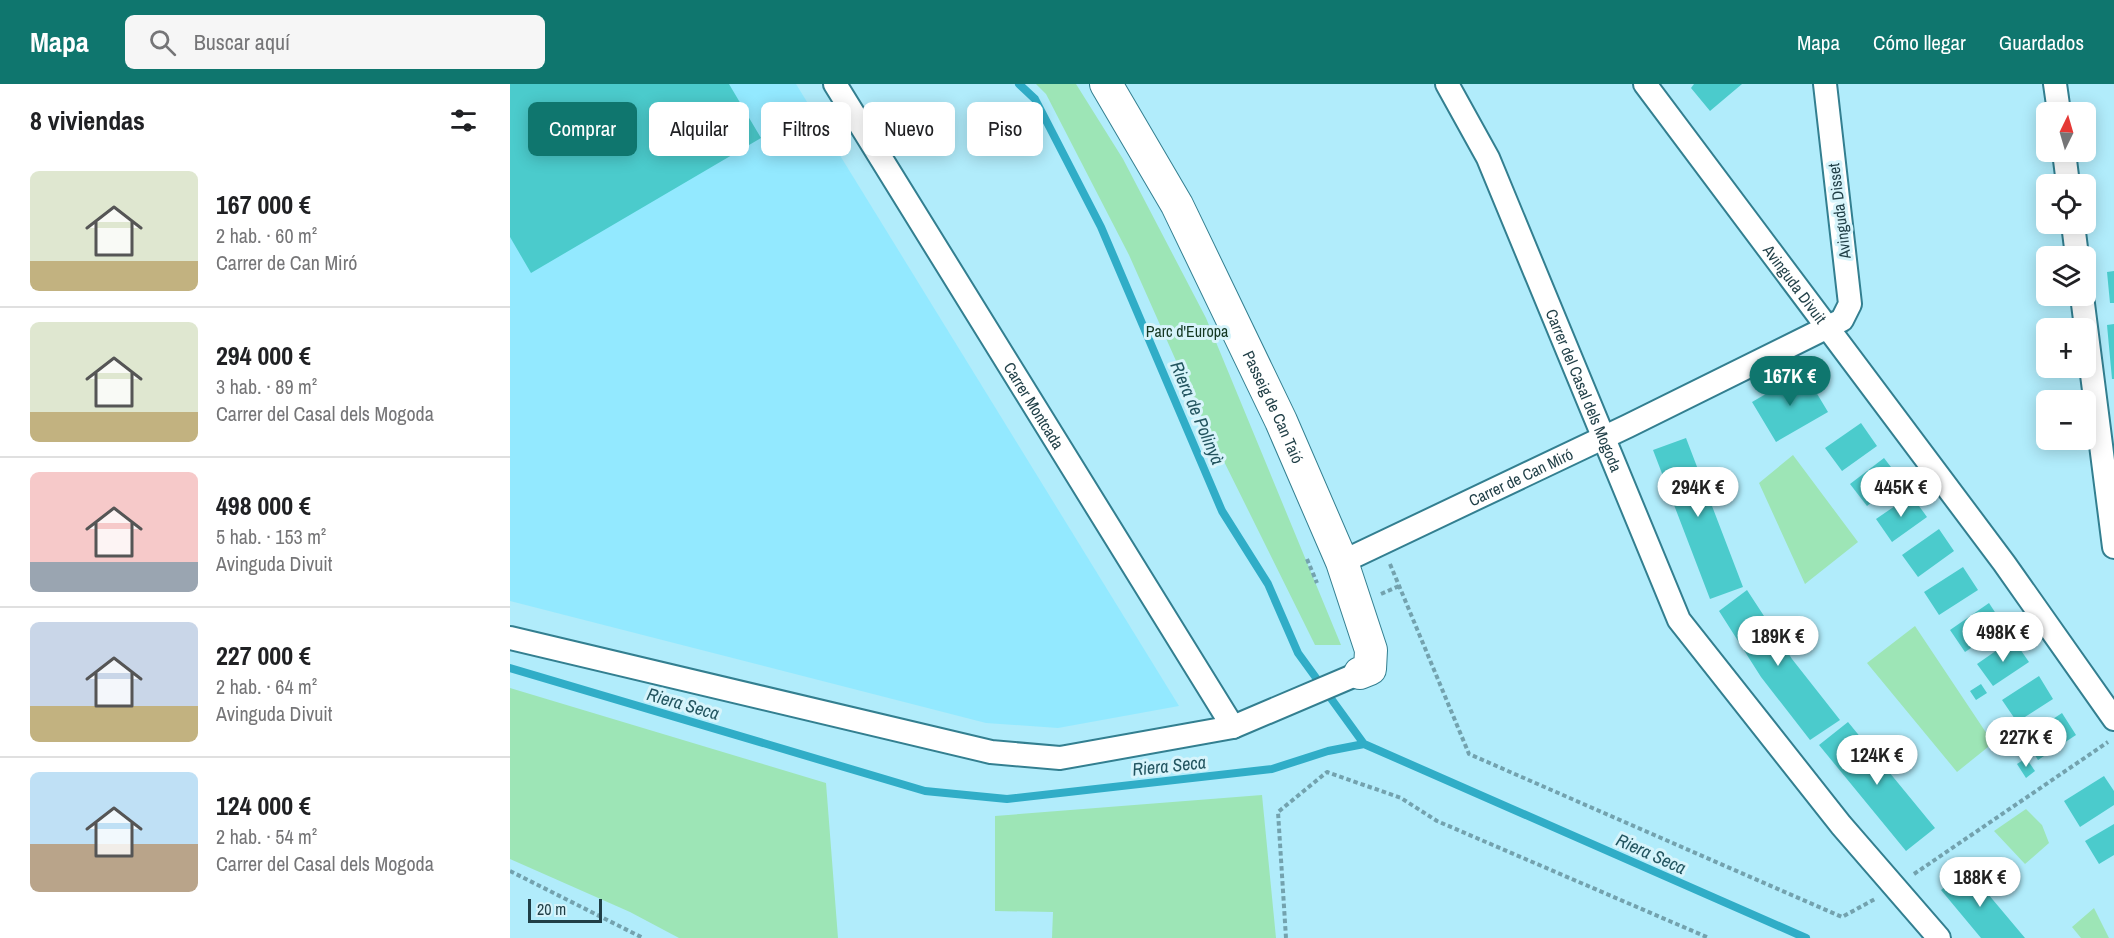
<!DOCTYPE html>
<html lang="es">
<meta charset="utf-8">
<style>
:root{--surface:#fff;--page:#f6f6f6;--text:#202124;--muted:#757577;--line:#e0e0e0;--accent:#0f766e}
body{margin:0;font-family:"Archivo Narrow",sans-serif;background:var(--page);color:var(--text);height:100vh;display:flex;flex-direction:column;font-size:22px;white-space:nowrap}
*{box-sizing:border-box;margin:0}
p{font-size:20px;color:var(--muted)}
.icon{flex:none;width:33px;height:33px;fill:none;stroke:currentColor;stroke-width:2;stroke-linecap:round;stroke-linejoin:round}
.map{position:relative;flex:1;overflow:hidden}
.sheet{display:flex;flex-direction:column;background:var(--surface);width:510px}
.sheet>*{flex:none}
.guide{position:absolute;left:18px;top:18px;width:570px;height:54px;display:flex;gap:12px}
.needle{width:39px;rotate:5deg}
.buttons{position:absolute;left:1526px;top:18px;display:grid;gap:12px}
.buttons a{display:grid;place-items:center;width:60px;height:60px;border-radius:9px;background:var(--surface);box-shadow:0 3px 15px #0003;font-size:30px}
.scale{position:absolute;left:18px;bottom:15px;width:74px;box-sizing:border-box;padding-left:6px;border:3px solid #1f3e46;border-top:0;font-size:16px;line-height:21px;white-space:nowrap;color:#1f3e46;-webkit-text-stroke:4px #d7f4fb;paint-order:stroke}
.price{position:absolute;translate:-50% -51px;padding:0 14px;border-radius:21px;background:#fff;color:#222;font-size:20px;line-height:39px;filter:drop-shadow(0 2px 3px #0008)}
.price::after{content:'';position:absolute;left:50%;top:36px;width:18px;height:14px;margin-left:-9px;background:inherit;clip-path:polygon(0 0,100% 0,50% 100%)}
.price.active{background:var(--accent);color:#fff}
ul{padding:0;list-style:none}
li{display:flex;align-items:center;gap:18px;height:150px;padding:0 30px}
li+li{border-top:2px solid var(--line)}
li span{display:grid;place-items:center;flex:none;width:168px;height:120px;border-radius:9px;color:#555}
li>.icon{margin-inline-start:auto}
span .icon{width:72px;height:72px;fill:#fffc;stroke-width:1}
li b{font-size:26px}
h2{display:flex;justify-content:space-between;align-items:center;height:72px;padding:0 30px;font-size:26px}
.chip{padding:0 21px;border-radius:9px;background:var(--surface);box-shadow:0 3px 15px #0003;font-size:21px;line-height:54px}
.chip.active{background:var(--accent);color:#fff}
header{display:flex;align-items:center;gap:36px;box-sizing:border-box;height:84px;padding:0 30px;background:var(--accent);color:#fff}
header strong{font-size:28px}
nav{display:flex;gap:33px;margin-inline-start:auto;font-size:21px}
.search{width:420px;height:54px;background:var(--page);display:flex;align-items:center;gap:15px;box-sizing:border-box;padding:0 21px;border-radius:9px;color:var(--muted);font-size:22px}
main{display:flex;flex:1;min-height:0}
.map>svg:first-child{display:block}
.built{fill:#93e9ff}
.green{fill:#9de5b6}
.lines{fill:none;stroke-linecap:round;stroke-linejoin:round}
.stream{stroke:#30adc7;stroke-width:8}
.building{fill:#4bcbcc}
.street-casing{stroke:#337f90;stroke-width:26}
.secondary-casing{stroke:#337f90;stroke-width:34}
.path{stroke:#73a2ae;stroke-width:4;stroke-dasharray:4.5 3;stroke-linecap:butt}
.street{stroke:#fff;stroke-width:22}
.secondary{stroke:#fff;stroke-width:32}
.labels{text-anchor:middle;stroke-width:6;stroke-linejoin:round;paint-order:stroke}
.street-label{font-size:16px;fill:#1f3e46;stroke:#d7f4fb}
.park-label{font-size:16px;fill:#143823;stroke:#d7f4fb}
.water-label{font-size:18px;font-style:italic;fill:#235560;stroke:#d7f4fb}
</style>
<header>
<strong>Mapa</strong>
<div class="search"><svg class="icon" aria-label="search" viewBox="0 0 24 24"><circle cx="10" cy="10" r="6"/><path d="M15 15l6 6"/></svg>Buscar aquí</div>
<nav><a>Mapa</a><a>Cómo llegar</a><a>Guardados</a></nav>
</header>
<main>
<section class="sheet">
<h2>8 viviendas<svg class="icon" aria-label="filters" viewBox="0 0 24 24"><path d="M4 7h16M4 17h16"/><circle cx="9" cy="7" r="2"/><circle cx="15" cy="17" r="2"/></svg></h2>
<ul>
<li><span style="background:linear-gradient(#dfe7d0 75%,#c2b280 0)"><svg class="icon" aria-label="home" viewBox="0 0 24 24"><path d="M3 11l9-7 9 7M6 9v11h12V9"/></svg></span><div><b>167 000 €</b><p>2 hab. · 60 m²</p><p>Carrer de Can Miró</p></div></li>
<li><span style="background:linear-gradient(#dfe7d0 75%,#c2b280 0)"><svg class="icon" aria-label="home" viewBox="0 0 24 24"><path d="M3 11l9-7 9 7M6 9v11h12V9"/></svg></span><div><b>294 000 €</b><p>3 hab. · 89 m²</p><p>Carrer del Casal dels Mogoda</p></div></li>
<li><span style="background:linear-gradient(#f6c9c9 75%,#9aa5b1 0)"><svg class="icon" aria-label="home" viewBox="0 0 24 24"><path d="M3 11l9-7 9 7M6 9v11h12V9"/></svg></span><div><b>498 000 €</b><p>5 hab. · 153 m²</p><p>Avinguda Divuit</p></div></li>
<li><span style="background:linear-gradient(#c9d6e8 70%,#c2b280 0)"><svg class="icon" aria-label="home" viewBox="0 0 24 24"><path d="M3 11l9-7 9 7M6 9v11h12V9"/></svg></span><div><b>227 000 €</b><p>2 hab. · 64 m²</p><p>Avinguda Divuit</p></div></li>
<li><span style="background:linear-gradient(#bfe0f5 60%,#b9a48a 0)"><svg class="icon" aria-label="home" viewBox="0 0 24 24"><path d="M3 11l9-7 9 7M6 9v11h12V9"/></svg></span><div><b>124 000 €</b><p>2 hab. · 54 m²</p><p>Carrer del Casal dels Mogoda</p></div></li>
</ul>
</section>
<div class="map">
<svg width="1604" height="854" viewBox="0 0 1604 854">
<rect width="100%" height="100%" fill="#b1ecfb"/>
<!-- built -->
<path class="built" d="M0 0H286L669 622 548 644 476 639 0 517Z"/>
<!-- green -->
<path class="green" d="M526 0H566L613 75 696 234 831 561H805L683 315 619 171 536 10Z
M1283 371 1348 458 1295 500 1249 399Z
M1405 542 1483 659 1447 688 1357 579Z
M0 604 316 699 328 854H169L120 828 0 775Z
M752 711 766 854H542L543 828 485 827V732Z
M1516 725 1532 741 1539 759 1515 780 1484 747Z
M1584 824 1599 854H1571L1562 843Z"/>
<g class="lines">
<!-- stream -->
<path class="stream" d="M509 0 525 15 591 143 712 427 758 500 788 569 854 660
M0 584 415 707 497 715 762 685 818 667 854 660 1296 854"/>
</g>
<!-- building -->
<path class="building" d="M0 0H219L251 54 21 189 0 153Z
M1184 0H1232L1200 27 1181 4Z
M1604 187V219H1600L1597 188Z
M1604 240V295H1602L1597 241Z
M1294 288 1318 328 1266 358 1242 318Z
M1351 339 1367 362 1332 387 1315 364Z
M1176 354 1233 503 1200 515 1143 366Z
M1374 374 1391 396 1357 422 1340 400Z
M1401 411 1417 433 1382 458 1366 435Z
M1429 445 1444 467 1408 493 1392 471Z
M1453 483 1468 506 1429 531 1414 508Z
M1237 506 1282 575 1330 636 1300 656 1251 593 1209 527Z
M1479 519 1494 542 1455 568 1440 546Z
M1503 555 1519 578 1483 602 1467 580Z
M1529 592 1543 615 1507 638 1492 616Z
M1471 600 1477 609 1466 616 1460 607Z
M1552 629 1566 651 1528 676 1514 654Z
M1338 638 1425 744 1396 767 1309 661Z
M1516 674 1525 687 1516 694 1507 680Z
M1594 692 1604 707V721L1570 743 1554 717Z
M1604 740V771L1589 780 1575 757Z
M1457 785 1515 854H1471L1431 806Z"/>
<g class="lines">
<!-- street casing -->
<g class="street-casing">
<g id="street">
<path id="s1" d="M325 0 723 643"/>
<path id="s2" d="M937 0 978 74 1169 536 1331 741 1429 854"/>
<path id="s3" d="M1135 0 1494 479 1604 635"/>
<path d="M1545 0 1549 28"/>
<path d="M1554 68 1558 100"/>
<path d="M1563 140 1567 172"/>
<path d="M1572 212 1604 463"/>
<path id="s4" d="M832 478 1118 342 1332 236 1340 220 1315 0"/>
<path d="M0 554 481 668 550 674 723 643 850 589"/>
</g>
</g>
<!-- secondary casing -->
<g class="secondary-casing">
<g id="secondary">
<path id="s5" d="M596 0 667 121 771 337 832 478 861 566 860 585 850 589"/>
</g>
</g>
<!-- path -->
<path class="path" d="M797 475 807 499
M880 480 959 670 1332 833 1365 815
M871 510 889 502
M0 787 133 854
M1404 790 1598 658
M776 854 768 728 817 688 891 714 927 737 1199 854"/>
<!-- street -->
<use href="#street" class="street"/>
<!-- secondary -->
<use href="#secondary" class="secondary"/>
</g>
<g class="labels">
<!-- street labels -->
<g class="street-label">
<text transform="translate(1329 127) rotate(-97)" y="6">Avinguda Disset</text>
<text dy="6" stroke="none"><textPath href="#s3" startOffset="250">Avinguda Divuit</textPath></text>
<text dy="6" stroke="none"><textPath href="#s2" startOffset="336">Carrer del Casal dels Mogoda</textPath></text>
<text dy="6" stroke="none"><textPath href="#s1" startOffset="378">Carrer Montcada</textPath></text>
<text dy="6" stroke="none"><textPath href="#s5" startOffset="364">Passeig de Can Taió</textPath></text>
<text dy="6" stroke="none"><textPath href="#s4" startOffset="198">Carrer de Can Miró</textPath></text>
</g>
<!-- park labels -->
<g class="park-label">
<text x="677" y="253">Parc d'Europa</text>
</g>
<!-- water labels -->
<g class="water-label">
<text transform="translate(687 329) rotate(67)" y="6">Riera de Polinyà</text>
<text transform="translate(173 620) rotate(16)" y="6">Riera Seca</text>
<text transform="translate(659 682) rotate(-6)" y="6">Riera Seca</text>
<text transform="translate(1141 770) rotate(24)" y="6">Riera Seca</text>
</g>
</g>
</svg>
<div class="buttons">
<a><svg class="needle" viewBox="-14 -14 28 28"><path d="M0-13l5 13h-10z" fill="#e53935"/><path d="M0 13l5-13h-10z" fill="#757577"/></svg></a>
<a><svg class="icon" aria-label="locate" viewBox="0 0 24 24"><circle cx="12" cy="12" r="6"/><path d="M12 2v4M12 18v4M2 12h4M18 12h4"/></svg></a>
<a><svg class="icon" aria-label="layers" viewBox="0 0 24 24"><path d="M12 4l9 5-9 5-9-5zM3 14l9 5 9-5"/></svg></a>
<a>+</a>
<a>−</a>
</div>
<div class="scale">20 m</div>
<b class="price active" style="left:1280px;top:323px">167K €</b>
<b class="price" style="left:1188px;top:434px">294K €</b>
<b class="price" style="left:1391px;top:434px">445K €</b>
<b class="price" style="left:1493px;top:579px">498K €</b>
<b class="price" style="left:1268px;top:583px">189K €</b>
<b class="price" style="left:1516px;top:684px">227K €</b>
<b class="price" style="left:1367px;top:702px">124K €</b>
<b class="price" style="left:1470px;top:824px">188K €</b>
<div class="guide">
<a class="chip active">Comprar</a>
<a class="chip">Alquilar</a>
<a class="chip">Filtros</a>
<a class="chip">Nuevo</a>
<a class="chip">Piso</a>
</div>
</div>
</main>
